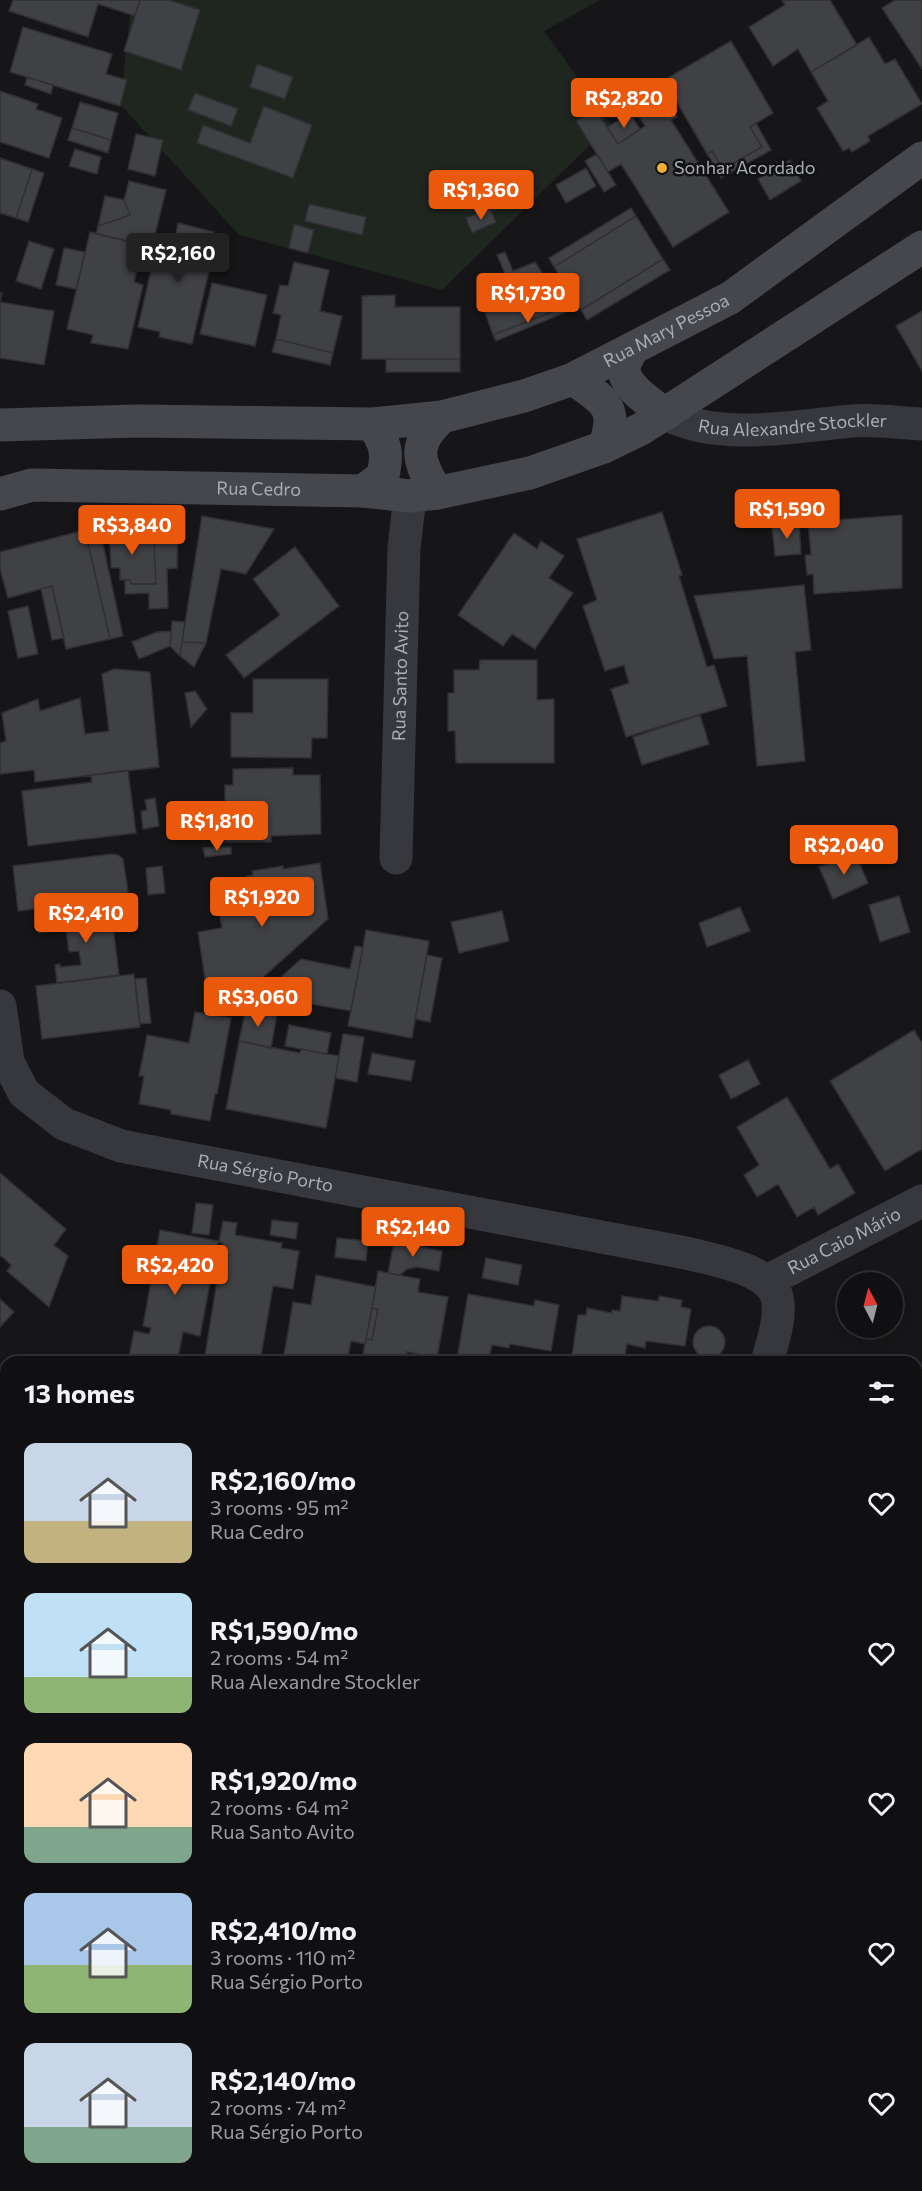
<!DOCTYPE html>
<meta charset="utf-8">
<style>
:root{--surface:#101012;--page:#19191b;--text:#f1f3f6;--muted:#9c9d9f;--line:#303032;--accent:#ea580c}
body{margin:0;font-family:Commissioner,sans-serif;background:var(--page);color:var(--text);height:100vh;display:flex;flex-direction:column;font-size:22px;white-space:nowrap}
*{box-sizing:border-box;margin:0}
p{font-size:20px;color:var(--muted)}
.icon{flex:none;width:33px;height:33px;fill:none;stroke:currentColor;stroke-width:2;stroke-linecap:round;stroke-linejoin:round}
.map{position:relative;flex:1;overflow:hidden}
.side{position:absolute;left:0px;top:1356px;width:922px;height:836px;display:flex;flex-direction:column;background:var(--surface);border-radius:18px 18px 0 0;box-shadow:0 3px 9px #0003,0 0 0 2px var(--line)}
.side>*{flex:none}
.needle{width:39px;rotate:353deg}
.fabs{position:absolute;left:837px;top:1272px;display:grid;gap:12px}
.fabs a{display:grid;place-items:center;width:66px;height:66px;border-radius:50%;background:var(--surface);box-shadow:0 3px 9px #0003,0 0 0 2px var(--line);font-size:30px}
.price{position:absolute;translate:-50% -51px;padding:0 14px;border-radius:6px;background:var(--accent);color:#fff;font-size:20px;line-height:39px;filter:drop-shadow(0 2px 3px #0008)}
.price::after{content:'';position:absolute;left:50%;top:36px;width:18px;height:14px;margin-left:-9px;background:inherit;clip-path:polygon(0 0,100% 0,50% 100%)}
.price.on{background:#222;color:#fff}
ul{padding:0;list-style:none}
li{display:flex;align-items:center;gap:18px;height:150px;padding:0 24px}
li span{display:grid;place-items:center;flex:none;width:168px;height:120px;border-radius:12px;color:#555}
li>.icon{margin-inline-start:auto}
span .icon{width:72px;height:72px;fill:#fffc;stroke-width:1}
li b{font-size:26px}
h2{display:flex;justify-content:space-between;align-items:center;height:72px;padding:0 24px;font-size:26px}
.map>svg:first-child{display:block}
.green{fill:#1e261f}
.building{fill:#404145;stroke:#303034;stroke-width:1.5;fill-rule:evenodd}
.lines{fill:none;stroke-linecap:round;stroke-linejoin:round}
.street{stroke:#37383d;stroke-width:33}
.secondary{stroke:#45474d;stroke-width:33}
.poi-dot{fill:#f2b134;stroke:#111113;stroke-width:2}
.labels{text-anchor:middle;stroke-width:5;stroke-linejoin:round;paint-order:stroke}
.poi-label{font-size:18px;fill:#a8adb8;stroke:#111113;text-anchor:start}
.street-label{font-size:18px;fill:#a8adb8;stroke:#111113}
</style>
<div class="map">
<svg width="922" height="2191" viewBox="0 0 922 2191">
<rect width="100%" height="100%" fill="#161618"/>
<!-- green -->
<path class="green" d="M132 0H600L544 31 611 124 442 290 239 235 120 104Z"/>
<!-- building -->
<path class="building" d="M13 0H140L135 16 98 4 88 37 9 11Z
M140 0H169L200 10 181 70 124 51Z
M782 0H830L857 45 811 72 798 49 773 66 749 27 785 5Z
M895 0H922V69L882 8Z
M23 27 112 54 106 74 127 80 120 106 10 72Z
M869 37 885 64 895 59 922 104 868 136 870 141 852 152 849 148 843 151 817 108 828 101 811 72Z
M731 41 773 113 750 127 762 147 723 169 712 151 707 154 664 80Z
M257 64 293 77 285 99 250 87Z
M27 77 53 85 51 94 25 85Z
M659 89 677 117 671 120 729 212 673 247 621 164 608 172 576 121 595 109 618 144 645 126 632 106Z
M0 91 38 104 36 109 62 118 49 158 0 142Z
M195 93 238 109 231 126 188 110Z
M80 102 118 113 111 140 72 128Z
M264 106 312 125 293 178 197 143 203 125 250 143Z
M630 114 640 129 618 144 607 127Z
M756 123 771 150 721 178 707 154 712 151 723 169 762 147 750 127Z
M72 128 111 140 108 153 68 140Z
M136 134 163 140 155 176 128 169Z
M75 149 101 157 97 174 69 166Z
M597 154 616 185 604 192 585 161Z
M0 158 32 169 16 218 0 213Z
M790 160 801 181 770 200 758 179Z
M586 168 596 186 566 203 556 185Z
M32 169 44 173 28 222 16 218Z
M129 181 166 190 152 247 96 234 98 226 130 215 124 200Z
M105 196 124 200 130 215 98 226Z
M309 204 366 217 362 235 305 221Z
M631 208 636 216 554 267 549 258Z
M490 209 496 222 472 233 466 218Z
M636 216 663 259 581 310 554 267Z
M178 223 214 232 210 249H214L192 344 159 337 160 332 138 327 159 235 175 239Z
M294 224 314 230 308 253 289 248Z
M90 232 143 245 134 282 143 285 128 349 91 343 93 335 67 329Z
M29 241 54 249 41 289 16 281Z
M64 248 85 252 76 289 56 285Z
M505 252 513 271 535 262 564 307 493 335 477 290 507 278 497 255ZM533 274 538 287 525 292 520 280Z
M663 259 670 270 587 320 581 310Z
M294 262 329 270 320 311 342 316 333 353 276 339 281 315 273 313 280 285 288 286Z
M212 283 267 295 255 346 200 334Z
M0 293H2L0 302 54 311 44 365 0 358Z
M395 295V307H460V359H362V296Z
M564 307 566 312 496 341 493 335Z
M922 311V371L896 326Z
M276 339 333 353 330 365 272 352Z
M386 359H460V372H386Z
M662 512 682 575 679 576 707 667 714 665 727 706 626 737 611 689 629 683 624 665 605 671 583 606 597 600 577 539Z
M902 515V588L814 594 813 574 807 575 805 555H811L808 522Z
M202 516 274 529 246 574 221 569 206 643 182 642Z
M134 517H151V525H178L177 568 167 569 168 608 149 609V593L125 594V580H130L131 584H156L154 541 135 542Z
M799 523 801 554 775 556 772 526Z
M134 524 135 542 154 541 156 584H131L130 580H120V568H111L109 525Z
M99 526 123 636 110 639 85 530Z
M85 530 110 639 66 649 52 586 8 598 0 569V552Z
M514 533 537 549 541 541 564 556 549 578 573 593 535 649 512 634 503 646 458 615Z
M295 547 339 606 244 678 226 655 280 615 253 579Z
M804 585 811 650 795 652 805 761 757 766 747 656 714 659 694 596Z
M52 586 64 638 52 640 41 589Z
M28 606 38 654 18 658 8 611Z
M172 621 185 622 180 656 170 646Z
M171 631 170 646 139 659 132 642 157 632Z
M182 642 206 643 194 667 180 656Z
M480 660H537V700L554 699V763H456L455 731H448V693H454V670H479Z
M114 669 150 672 159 767 35 782 34 770 0 774V743L6 741 2 713 38 699 40 711 80 698 85 734 109 731 102 674Z
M253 679H328L327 738H312L311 758 231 757V713H253Z
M195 691 207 709 191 727 185 693Z
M700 715 709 744 642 765 633 737Z
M293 768V775H320L321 834 271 836V842H225V785H233V769Z
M128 770 136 833 28 846 22 791 92 782 91 775Z
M155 798 159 826 143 829 141 811 147 810 145 800Z
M231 847V854L205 857 203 848Z
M855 853 868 883 833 899 819 867Z
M112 854 118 855 123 859 128 891 126 898 18 911 13 866Z
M320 863 328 919 232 1005 206 985 198 932 222 928 218 906 229 905 228 896 250 893 247 876 253 875 252 871 283 866V869Z
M162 866 165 893 148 895 146 868Z
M899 896 910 932 880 942 869 905Z
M740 907 750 931 707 947 699 923Z
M111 909 119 975 57 983 55 965 60 964V967L81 965 79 951 69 952 66 930 39 933 37 917Z
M502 911 509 941 459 953 451 922Z
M366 930 429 941 412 1038 348 1026Z
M355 946 363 947 351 1011 283 999 280 1015 246 1009 301 959 350 969Z
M427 955 442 958 430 1022 415 1019Z
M134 974 140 1027 42 1039 36 986Z
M146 978 151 1023 140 1024 135 979Z
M246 1009 277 1014 271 1048 239 1041Z
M195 1012 231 1018 217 1094H215L210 1121 171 1114V1110L139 1104 144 1076H139L147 1035 189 1043Z
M289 1025 331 1033 327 1054 285 1046Z
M914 1030 922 1043V1149L885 1171 830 1081Z
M343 1034 364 1037 357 1082 335 1078Z
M239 1041 300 1053 301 1049 339 1056 326 1128 226 1109Z
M372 1053 415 1061 411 1081 368 1074Z
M748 1060 760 1084 731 1099 719 1075Z
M787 1097 830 1169 838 1164 855 1193 818 1215 814 1207 797 1217 778 1184 757 1197 744 1175 759 1165 737 1127Z
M0 1173 66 1229 54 1245 68 1256 49 1307 7 1271 11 1265 0 1255Z
M196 1203 213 1205 209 1235 192 1233Z
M272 1220 298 1223 296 1239 270 1235Z
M223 1221 237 1223 235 1235 282 1243 281 1248 299 1251 293 1289 273 1286 260 1362H204L223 1243 219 1242Z
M160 1230 218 1241 200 1336 183 1332 177 1362H128L134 1331 149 1334 151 1328 143 1326Z
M337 1238 368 1241 366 1261 335 1257Z
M394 1242 442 1251 439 1271 417 1267 407 1269 400 1275 388 1273Z
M486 1258 522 1265 518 1285 482 1278Z
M378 1271 420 1279 418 1292 448 1297 437 1358 407 1352 405 1362H366L367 1359H362L366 1339 372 1340 378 1309 372 1308Z
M316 1275 376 1287 365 1344 351 1341 347 1362H319L284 1355 293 1302 311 1305Z
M468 1294 534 1306 535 1300 559 1305 551 1351 510 1344 509 1348 492 1345 488 1362 457 1359Z
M622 1296 658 1301 659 1296 682 1300 681 1307 691 1309 685 1346 646 1341 645 1348 627 1344 624 1362H610L572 1356 578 1315H586L587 1308 612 1313V1310L620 1311Z
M0 1299 14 1312 0 1327Z
M372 1308 378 1309 372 1340 366 1339Z
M693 1342a16 16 0 1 1 32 0a16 16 0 1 1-32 0Z
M6 1457V1527H0V1458Z
M0 1527H6V1605L0 1606Z
M0 1611H6V1663L0 1664Z
M0 1899H6V1954L0 1955Z
M0 2126 6 2129V2186H32L29 2191 0 2186Z
M284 2186H331V2191H283Z"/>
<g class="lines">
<!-- street -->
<g class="street">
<path id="s1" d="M666 414C721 442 794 426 853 421 875 419 899 423 922 424"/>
<path id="s2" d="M396 858 404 548 410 496"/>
<path id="s3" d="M0 1006 8 1062 24 1093 64 1124 121 1146 686 1253C712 1260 776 1269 778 1303 780 1322 772 1344 767 1362"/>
<path id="s4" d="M767 1281 922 1201"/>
<path d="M0 1727 6 1734"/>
</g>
<!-- secondary -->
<g class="secondary">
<path d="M631 350C629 356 624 363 624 369 625 388 652 404 666 414"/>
<path d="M573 379C605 401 619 407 604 447"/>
<path id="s5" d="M0 425 137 421 373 424 442 417 524 396 573 379 730 298 922 158"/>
<path d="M363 491 383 476C388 452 386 445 373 424"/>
<path d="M437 493C418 461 411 445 442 417"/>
<path id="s6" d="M0 494 32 485 363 491 410 496 437 493 488 482 530 473 604 447 641 429 922 247"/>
</g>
</g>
<!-- markers -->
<circle class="poi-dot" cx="662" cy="168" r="6"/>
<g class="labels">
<!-- poi labels -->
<g class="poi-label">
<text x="674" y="174">Sonhar Acordado</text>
</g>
<!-- street labels -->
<g class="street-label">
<text dy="6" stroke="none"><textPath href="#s5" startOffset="684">Rua Mary Pessoa</textPath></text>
<text dy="6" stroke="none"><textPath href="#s1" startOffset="129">Rua Alexandre Stockler</textPath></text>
<text dy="6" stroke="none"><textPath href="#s6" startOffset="260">Rua Cedro</textPath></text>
<text dy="6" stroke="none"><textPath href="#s2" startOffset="182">Rua Santo Avito</textPath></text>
<text dy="6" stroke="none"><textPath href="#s3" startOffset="350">Rua Sérgio Porto</textPath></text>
<text dy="6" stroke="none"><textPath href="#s4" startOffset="87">Rua Caio Mário</textPath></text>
</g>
</g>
</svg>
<div class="fabs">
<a><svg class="needle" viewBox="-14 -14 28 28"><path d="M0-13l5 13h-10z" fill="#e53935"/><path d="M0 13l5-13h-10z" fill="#9c9d9f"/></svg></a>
</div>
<b class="price" style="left:624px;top:129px">R$2,820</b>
<b class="price" style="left:481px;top:221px">R$1,360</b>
<b class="price on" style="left:178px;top:284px">R$2,160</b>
<b class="price" style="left:528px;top:324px">R$1,730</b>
<b class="price" style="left:787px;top:540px">R$1,590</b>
<b class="price" style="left:132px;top:556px">R$3,840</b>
<b class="price" style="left:217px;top:852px">R$1,810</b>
<b class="price" style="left:844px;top:876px">R$2,040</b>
<b class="price" style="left:262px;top:928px">R$1,920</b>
<b class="price" style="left:86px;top:944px">R$2,410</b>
<b class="price" style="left:258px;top:1028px">R$3,060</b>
<b class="price" style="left:413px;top:1258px">R$2,140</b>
<b class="price" style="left:175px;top:1296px">R$2,420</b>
<section class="side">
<h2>13 homes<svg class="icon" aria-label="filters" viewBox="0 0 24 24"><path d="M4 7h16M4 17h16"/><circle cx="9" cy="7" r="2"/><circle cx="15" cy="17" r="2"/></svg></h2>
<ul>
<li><span style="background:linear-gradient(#c9d6e8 65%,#c2b280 0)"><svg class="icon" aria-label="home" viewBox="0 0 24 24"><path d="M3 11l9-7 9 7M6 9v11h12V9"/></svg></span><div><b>R$2,160/mo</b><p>3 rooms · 95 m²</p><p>Rua Cedro</p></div><svg class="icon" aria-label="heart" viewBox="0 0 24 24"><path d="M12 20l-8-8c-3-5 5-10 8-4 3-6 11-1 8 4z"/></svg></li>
<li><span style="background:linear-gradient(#bfe0f5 70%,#8fb573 0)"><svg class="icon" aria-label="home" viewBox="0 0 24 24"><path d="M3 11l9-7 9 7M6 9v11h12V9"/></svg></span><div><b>R$1,590/mo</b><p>2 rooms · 54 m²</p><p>Rua Alexandre Stockler</p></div><svg class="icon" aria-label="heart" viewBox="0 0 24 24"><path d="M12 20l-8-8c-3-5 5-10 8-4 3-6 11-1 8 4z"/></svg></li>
<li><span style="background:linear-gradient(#ffd9b3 70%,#7fa58c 0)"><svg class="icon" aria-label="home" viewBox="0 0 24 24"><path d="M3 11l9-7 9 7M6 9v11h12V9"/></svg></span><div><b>R$1,920/mo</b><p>2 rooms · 64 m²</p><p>Rua Santo Avito</p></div><svg class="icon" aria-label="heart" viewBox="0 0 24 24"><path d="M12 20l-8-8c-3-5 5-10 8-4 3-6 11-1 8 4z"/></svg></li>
<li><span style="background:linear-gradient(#a9c7e8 60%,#8fb573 0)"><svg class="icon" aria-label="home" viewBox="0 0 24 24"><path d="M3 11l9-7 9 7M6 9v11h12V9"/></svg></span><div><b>R$2,410/mo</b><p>3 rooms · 110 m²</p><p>Rua Sérgio Porto</p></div><svg class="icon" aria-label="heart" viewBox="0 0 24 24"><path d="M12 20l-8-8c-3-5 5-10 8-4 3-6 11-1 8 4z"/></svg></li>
<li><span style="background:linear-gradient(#c9d6e8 70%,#7fa58c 0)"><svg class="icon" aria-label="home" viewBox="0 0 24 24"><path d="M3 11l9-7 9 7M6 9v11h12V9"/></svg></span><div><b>R$2,140/mo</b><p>2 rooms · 74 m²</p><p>Rua Sérgio Porto</p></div><svg class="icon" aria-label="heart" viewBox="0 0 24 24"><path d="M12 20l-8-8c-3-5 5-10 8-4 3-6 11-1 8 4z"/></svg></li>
</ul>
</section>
</div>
